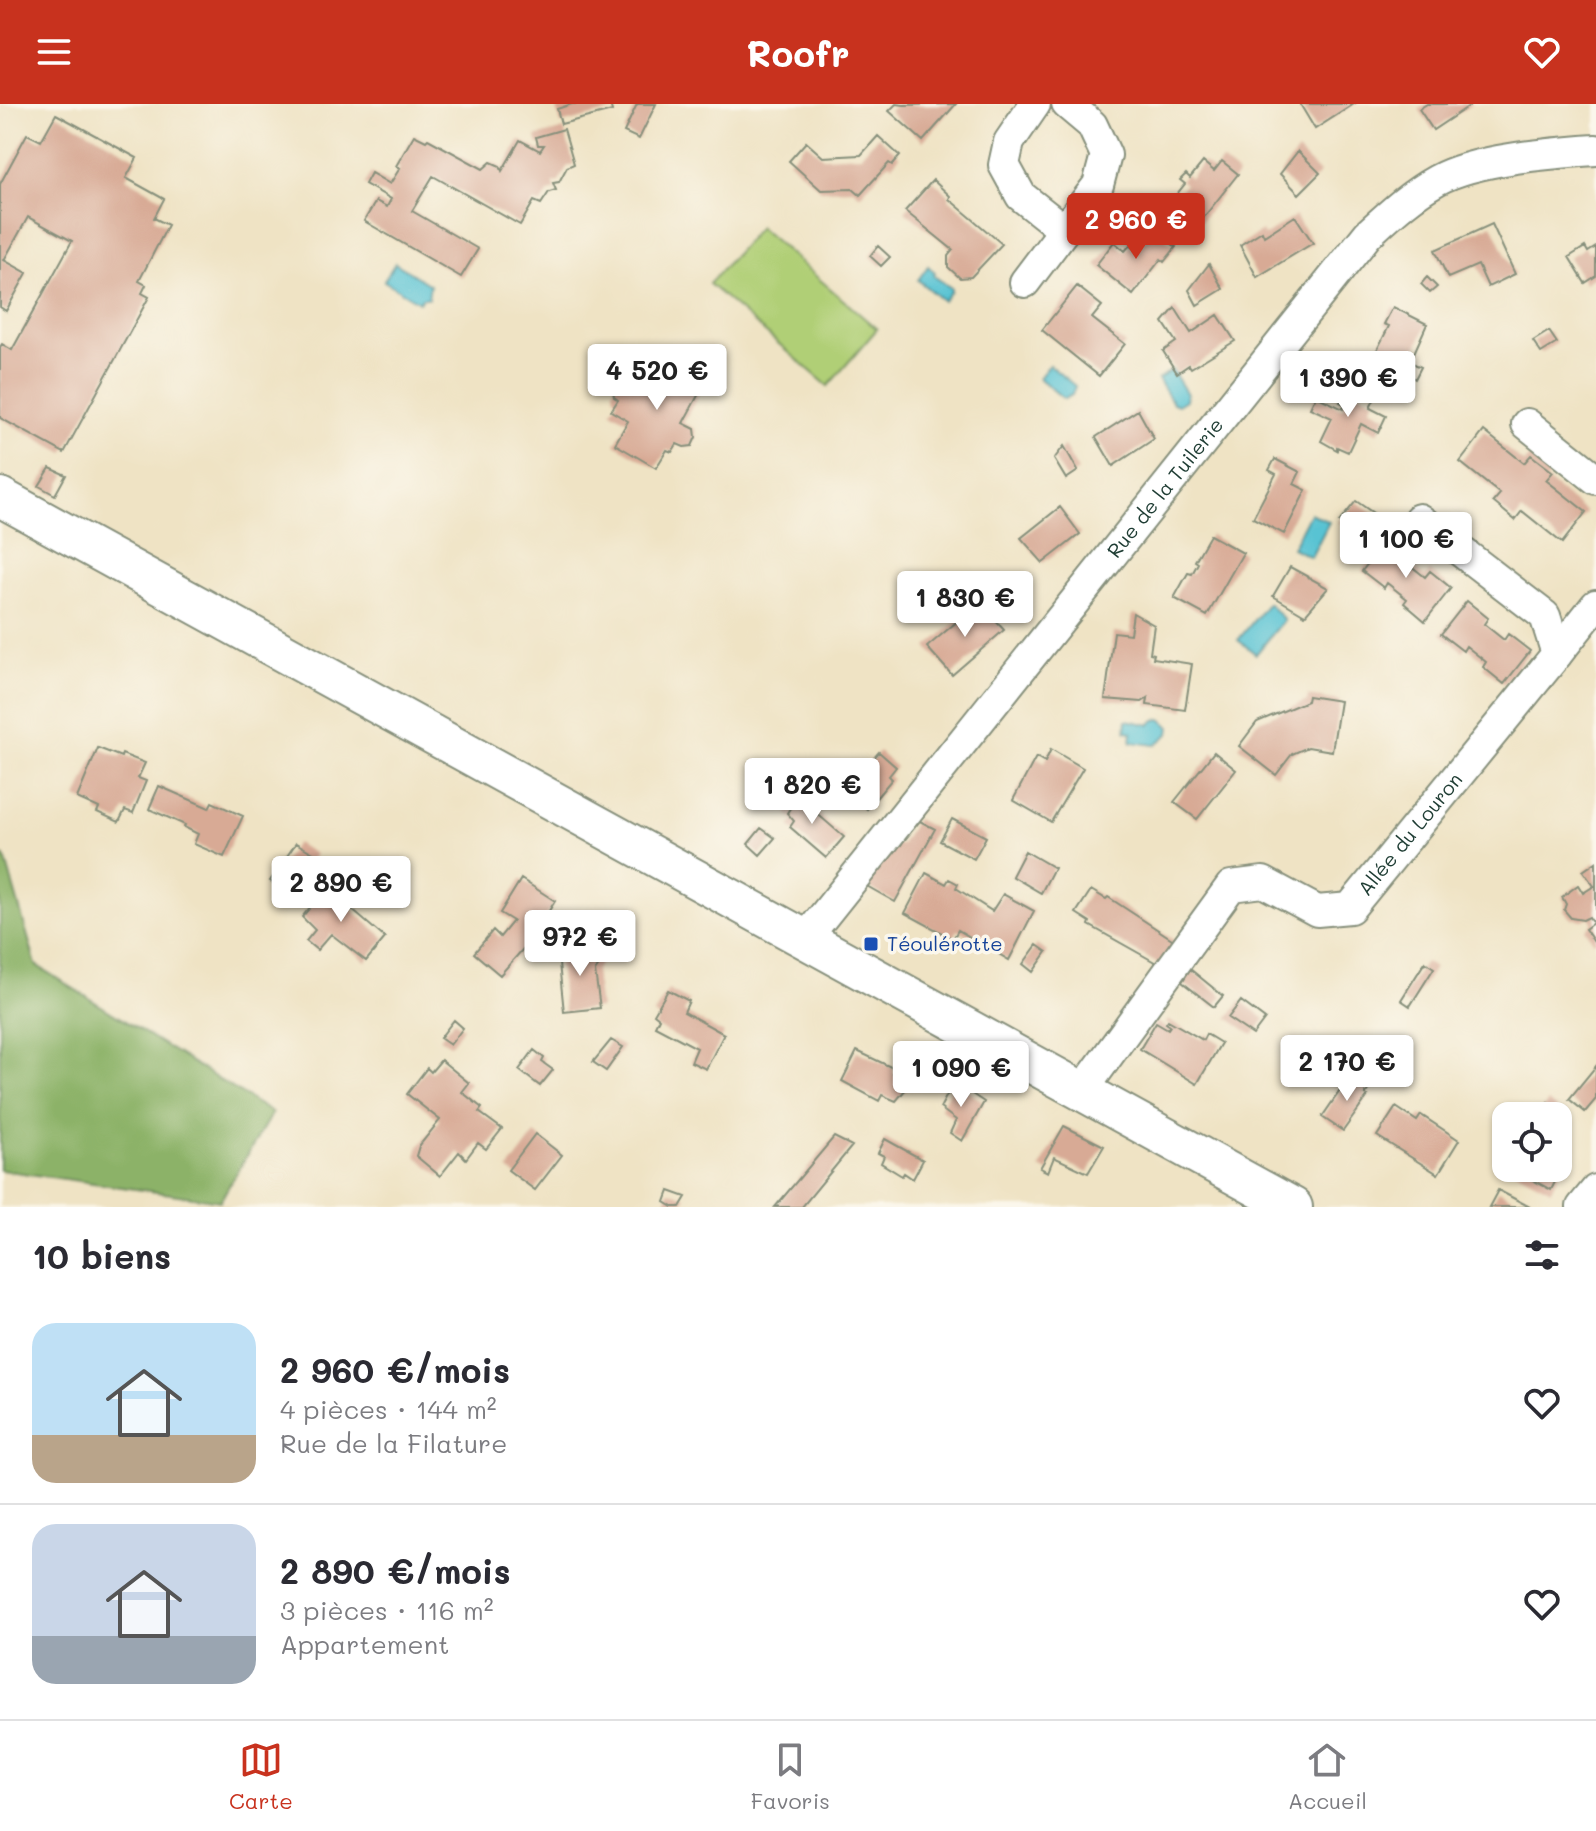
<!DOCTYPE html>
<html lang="fr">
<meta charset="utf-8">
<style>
:root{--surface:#fff;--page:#f7f7f7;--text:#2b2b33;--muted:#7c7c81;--line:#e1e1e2;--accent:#c8321e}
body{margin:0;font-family:Mali,sans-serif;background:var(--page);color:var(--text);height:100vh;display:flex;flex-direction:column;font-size:30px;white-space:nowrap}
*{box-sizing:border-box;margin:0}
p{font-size:26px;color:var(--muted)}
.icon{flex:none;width:44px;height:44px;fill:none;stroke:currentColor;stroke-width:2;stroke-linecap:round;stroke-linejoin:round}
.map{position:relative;height:1103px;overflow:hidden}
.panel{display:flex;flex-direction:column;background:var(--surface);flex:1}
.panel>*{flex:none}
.tools{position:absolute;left:1492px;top:998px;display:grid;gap:16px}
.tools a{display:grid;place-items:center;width:80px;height:80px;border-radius:16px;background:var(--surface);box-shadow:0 2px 6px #0004;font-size:40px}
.price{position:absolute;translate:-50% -68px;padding:0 18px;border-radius:8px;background:#fff;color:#222;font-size:26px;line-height:52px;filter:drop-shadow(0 2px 4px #0008)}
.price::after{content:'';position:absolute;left:50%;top:48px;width:24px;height:18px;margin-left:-12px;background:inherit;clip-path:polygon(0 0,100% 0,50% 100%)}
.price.active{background:var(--accent);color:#fff}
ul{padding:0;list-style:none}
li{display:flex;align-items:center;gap:24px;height:200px;padding:0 32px}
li+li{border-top:2px solid var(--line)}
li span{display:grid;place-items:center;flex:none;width:224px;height:160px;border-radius:24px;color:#555}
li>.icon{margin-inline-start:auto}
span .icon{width:96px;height:96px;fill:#fffc;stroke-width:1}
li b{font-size:34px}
h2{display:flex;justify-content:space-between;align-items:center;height:96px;padding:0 32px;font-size:34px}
header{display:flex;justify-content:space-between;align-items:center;height:104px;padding:0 32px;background:var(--accent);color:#fff;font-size:36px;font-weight:700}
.tabs{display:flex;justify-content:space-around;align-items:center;height:112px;border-top:2px solid var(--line);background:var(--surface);font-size:22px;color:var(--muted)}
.tabs a{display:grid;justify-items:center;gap:4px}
.tabs .active{color:var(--accent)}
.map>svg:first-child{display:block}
.green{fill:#b0cf76;stroke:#688655;stroke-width:2}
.forest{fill:#8cb267;stroke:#56784e;stroke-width:2}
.water{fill:#58c3d3;stroke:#3c8084;stroke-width:2}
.building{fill:#d8aa95}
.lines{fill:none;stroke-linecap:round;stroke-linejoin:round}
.minor-casing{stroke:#87907c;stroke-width:34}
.major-casing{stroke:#87907c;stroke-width:42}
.minor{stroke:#fff;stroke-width:30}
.major{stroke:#fff;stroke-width:38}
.transit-dot{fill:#1a4fb4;stroke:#fbf7ec;stroke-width:3}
.labels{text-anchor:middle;stroke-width:7;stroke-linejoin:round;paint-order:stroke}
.street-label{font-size:20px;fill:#1f3d34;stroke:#fbf7ec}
.transit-label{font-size:20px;fill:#164399;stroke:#fbf7ec;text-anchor:start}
</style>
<header><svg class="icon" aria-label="menu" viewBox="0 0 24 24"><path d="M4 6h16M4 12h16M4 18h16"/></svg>Roofr<svg class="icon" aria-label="heart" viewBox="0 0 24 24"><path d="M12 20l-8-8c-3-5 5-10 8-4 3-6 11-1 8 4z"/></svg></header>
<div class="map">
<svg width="1596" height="1103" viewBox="0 0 1596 1103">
<rect width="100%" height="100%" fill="#fbf7ec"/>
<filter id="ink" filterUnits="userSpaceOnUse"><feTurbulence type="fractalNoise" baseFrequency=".0125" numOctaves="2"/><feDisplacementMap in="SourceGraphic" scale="16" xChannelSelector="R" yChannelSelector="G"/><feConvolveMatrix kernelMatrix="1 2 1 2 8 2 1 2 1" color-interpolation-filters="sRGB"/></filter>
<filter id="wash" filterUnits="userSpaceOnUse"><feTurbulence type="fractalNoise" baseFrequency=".006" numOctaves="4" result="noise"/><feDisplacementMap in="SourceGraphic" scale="32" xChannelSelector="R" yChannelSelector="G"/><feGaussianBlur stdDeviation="1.8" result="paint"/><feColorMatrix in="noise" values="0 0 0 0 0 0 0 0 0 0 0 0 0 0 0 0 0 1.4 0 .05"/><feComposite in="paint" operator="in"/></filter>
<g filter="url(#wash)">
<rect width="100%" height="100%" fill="#efe3c4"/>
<!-- green -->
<path class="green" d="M759 123 877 225 828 282 709 180Z"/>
<!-- forest -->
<path class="forest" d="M0 751 5 753 36 861 272 1009 220 1097 0 1066Z"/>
<!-- water -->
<path class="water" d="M395 159 430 181 428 194H422L419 198 384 177Z
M928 162 935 169 934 172 951 184V187L943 197 918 176Z
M1049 261 1075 282 1072 291 1064 295 1039 274Z
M1172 266 1187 290 1186 296 1178 301 1173 299 1158 275Z
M1310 409 1329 418 1311 453 1292 444Z
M1268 499 1284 516 1256 550 1238 536Z
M1161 615 1170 623 1169 630 1155 641 1131 638 1132 628 1126 627 1127 616 1150 621 1155 616Z"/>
<g id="blocks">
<!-- building -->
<path class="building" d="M572 0H610L612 7 561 20 557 5Z
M637 0H656L639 35 624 28Z
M896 0 904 1 956 0 923 37 889 7Z
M1300 0H1354L1315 25Z
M1427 0H1472L1433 26 1419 5Z
M56 10 137 54 126 74 164 95 154 114 168 121 139 177 146 181 142 189 149 193 64 349 0 314V243L2 240 12 246 72 137 28 113 4 156 27 169 6 207 0 203V80L27 30 41 37Z
M564 25 574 60 567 63 559 78 553 79 556 86 549 88 541 100 534 97 520 121 433 72 412 107 478 145 461 173 364 117 376 97 387 103 391 95 365 80 371 69 390 80 400 64 396 62 414 31 426 37 428 35 483 65 491 58 500 62 502 67 520 36 540 47 544 41H538L536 33Z
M878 32 900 52 892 61 889 59 860 91 853 85 821 86 789 57 806 38 823 53 861 51Z
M1298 47 1320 69 1299 90 1280 70Z
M1222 57 1238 70 1196 123 1168 101 1185 80 1180 76 1186 70 1190 74 1203 58 1214 67Z
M933 76 950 92 949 95 1002 140 971 173 960 174 948 163V152L953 146 905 107Z
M1295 112 1313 139 1257 173 1240 141 1262 127 1264 132Z
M1492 120 1515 170 1488 183 1478 161 1448 174 1435 146Z
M1153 125 1176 143 1164 158 1161 155 1133 191 1096 161 1114 138 1125 147 1130 141 1136 146Z
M878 142 890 153 881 162 870 152Z
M1585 143 1588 148 1596 143V172L1585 179 1569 153Z
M1209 160 1223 185 1197 201 1189 186Z
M1427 173 1437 183 1430 189 1421 180Z
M1077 182 1102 202 1092 214 1125 240 1099 272 1042 226Z
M1393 203 1427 220 1410 258 1421 263 1415 275 1373 254 1389 222 1384 220Z
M1175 204 1191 229 1218 211 1235 237 1191 264 1189 261 1177 269 1163 247 1176 238 1163 218Z
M1549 227 1557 239 1541 249 1533 237Z
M679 247 695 257 683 276 701 286 683 319 695 325 696 333 692 342 684 343 677 340 672 348 667 346 656 364 615 340 628 317 611 307 618 296 614 293 613 286 619 277 625 275 639 284 653 260 667 268Z
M1348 284 1374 296 1370 304 1386 312 1378 329 1361 320 1348 348 1337 343V346L1321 337 1332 314 1310 304 1316 292 1343 305 1345 301 1340 298Z
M1138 306 1154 335 1113 362 1096 333Z
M1484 327 1524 359 1531 351 1553 368 1546 376 1586 408 1562 439 1522 407 1515 416 1493 398 1500 390 1460 358Z
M1064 342 1078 367 1066 375 1054 355Z
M1275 355 1300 368 1294 380 1306 386 1284 430 1253 414 1276 370 1269 366Z
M50 364 66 371 55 391 39 382Z
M1356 397 1376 411 1353 441 1345 434 1351 426 1339 418Z
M1060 403 1080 430 1043 459 1021 434Z
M1210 431 1243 449 1207 512 1174 494 1188 469 1192 470 1198 459 1195 457Z
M1388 434 1409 451 1405 457 1425 473 1430 467 1451 484 1425 517 1404 499 1407 495 1387 479 1384 484 1362 467Z
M1290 463 1328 484 1305 511 1273 492Z
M1467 497 1488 514 1484 520 1504 536 1508 530 1530 547 1504 580 1483 563 1486 558 1466 542 1463 547 1441 530Z
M979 499 1004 526 952 571 927 543Z
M1133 509 1154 521 1150 549 1154 550 1153 554 1192 560 1185 606 1147 601 1148 594 1142 598 1105 595 1114 528 1130 530Z
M1308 592 1340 597 1332 647 1308 643 1292 650 1276 671 1239 642 1257 618 1307 597Z
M98 644 121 653 122 650 145 659 138 674 146 677 133 709 125 706 119 718 97 708 99 704 77 694Z
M1051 645 1083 664 1051 718 1013 696 1036 653 1045 658Z
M879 648 896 663 889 672 892 675 867 705 846 686Z
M1214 648 1236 666 1197 715 1174 698Z
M159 682 209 704 212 698 243 712 224 753 194 740 198 730 184 723 185 721 149 705Z
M791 687 844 733 826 754 790 723 794 717 787 709 792 701 784 695Z
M916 715 935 725 895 798 865 781 895 739 901 741Z
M952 715 986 733 974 755 940 737Z
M761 724 775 734 760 751 748 740Z
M296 739 315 750 289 789 270 777Z
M1025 747 1054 764 1041 789 1012 772Z
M1596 758V837L1594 838 1585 825 1593 819 1589 813 1583 816 1571 814 1564 806 1566 800 1562 793 1578 781 1583 789 1594 782 1583 767Z
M926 769 946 780 949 775 958 780 956 784 992 807 1003 790 1034 807 1009 856 958 826 953 835 905 809Z
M521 775 555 797 531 836 500 871 474 849 493 826 500 833 513 817 500 809Z
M336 780 358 797 351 805 385 834 366 857 331 830 317 846 306 837 315 826 302 813 323 788 325 791Z
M1091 786 1106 795 1108 793 1175 837 1160 861 1089 821 1090 818 1076 809Z
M577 836 604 854 595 867 600 904 564 908 559 859Z
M1037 841 1047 848 1033 868 1023 860Z
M1425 858 1434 864 1410 902 1401 896Z
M1190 865 1223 892 1214 903 1182 878Z
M668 886 689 897 684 908 724 930 706 965 691 958 697 944 655 922 659 914 654 910Z
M1241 897 1265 915 1253 931 1228 914Z
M454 916 463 924 450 941 440 934Z
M1168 916 1203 936 1206 930 1221 939 1197 980 1140 945 1156 918 1168 925 1170 922 1166 919Z
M611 936 623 943 606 967 593 958Z
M534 946 544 954 542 958 553 966 540 982 519 966Z
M857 947 895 965 893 969 911 979 896 997 882 991 879 997 842 977Z
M441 956 469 979 462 988 482 1004 479 1008 502 1025 486 1045 478 1039 466 1055 459 1048 440 1072 416 1052 419 1042 440 1016 407 990 427 964 431 968Z
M1596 962V995L1585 1008 1569 995Z
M1355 971 1372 980 1365 991 1368 992 1343 1027 1322 1013 1346 978 1349 980Z
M954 978 984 998 962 1037 950 1029 956 1016 940 1004Z
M1548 998 1563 1011 1558 1017V1012H1537Z
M1396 1003 1417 1017 1421 1011 1459 1036 1438 1070 1377 1032Z
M1064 1022 1104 1042 1088 1069 1054 1053 1048 1068 1040 1064Z
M535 1030 562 1051 535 1086 508 1066Z
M834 1033 852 1042 802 1103H775Z
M885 1035 923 1056 913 1075 904 1069 902 1072 881 1059 884 1052 878 1049Z
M1558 1062 1562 1064 1551 1086 1510 1064Z
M1498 1086 1530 1103H1489Z
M669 1087 686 1093 680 1103H673L665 1098Z"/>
</g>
</g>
<g filter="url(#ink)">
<use href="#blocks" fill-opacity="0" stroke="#87907c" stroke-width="2"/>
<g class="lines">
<!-- minor casing -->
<g class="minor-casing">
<g id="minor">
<path d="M1035 0 1009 38 1004 61 1021 92 1064 126"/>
<path d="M1025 178 1098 81 1106 51 1092 21 1067 0"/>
<path d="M1527 320 1596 375"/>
<path d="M1557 550 1596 501"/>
<path id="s1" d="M806 834 1368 130C1390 110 1410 91 1437 76 1475 55 1552 49 1596 46"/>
<path id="s2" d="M1083 986 1231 782 1263 778 1317 807 1350 804 1557 550 1545 512 1419 415"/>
<path d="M1582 1103 1596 1086"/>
</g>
</g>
<!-- major casing -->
<g class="major-casing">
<path id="major" d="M0 393 1293 1103"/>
</g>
<!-- minor -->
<use href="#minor" class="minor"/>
<!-- major -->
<use href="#major" class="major"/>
</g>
</g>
<!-- markers -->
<rect class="transit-dot" x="863" y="832" width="16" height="16" rx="4"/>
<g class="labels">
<!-- street labels -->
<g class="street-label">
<text dy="7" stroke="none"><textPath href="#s1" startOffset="576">Rue de la Tuilerie</textPath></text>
<text dy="7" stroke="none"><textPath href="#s2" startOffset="474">Allée du Louron</textPath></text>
</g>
<!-- transit labels -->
<g class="transit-label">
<text x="887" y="847">Téoulérotte</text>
</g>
</g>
</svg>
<div class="tools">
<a><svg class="icon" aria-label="locate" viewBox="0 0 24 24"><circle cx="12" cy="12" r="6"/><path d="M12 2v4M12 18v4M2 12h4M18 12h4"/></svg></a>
</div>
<b class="price active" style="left:1136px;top:157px">2 960 €</b>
<b class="price" style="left:657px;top:308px">4 520 €</b>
<b class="price" style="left:1348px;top:315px">1 390 €</b>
<b class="price" style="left:1406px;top:476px">1 100 €</b>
<b class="price" style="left:965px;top:535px">1 830 €</b>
<b class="price" style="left:812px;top:722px">1 820 €</b>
<b class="price" style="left:341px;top:820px">2 890 €</b>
<b class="price" style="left:580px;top:874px">972 €</b>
<b class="price" style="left:1347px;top:999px">2 170 €</b>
<b class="price" style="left:961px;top:1005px">1 090 €</b>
</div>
<section class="panel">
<h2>10 biens<svg class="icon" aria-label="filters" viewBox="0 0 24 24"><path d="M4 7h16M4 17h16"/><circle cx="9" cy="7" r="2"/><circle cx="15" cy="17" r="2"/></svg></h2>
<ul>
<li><span style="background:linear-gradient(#bfe0f5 70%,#b9a48a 0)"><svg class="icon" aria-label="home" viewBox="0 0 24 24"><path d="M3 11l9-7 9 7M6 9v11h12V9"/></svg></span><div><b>2 960 €/mois</b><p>4 pièces · 144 m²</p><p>Rue de la Filature</p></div><svg class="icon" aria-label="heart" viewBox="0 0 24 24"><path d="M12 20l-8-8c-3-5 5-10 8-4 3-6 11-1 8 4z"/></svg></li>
<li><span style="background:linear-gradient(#c9d6e8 70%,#9aa5b1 0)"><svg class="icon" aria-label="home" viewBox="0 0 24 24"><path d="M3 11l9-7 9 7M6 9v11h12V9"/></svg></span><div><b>2 890 €/mois</b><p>3 pièces · 116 m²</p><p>Appartement</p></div><svg class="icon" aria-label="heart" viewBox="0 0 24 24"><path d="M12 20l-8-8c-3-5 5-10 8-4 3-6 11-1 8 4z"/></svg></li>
</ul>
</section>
<nav class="tabs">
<a class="active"><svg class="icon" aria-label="map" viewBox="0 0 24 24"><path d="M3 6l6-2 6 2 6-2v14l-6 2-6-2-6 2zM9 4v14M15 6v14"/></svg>Carte</a>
<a><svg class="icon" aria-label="saved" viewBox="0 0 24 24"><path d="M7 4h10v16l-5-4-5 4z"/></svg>Favoris</a>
<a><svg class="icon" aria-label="home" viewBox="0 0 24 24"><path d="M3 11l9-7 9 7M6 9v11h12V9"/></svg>Accueil</a>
</nav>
